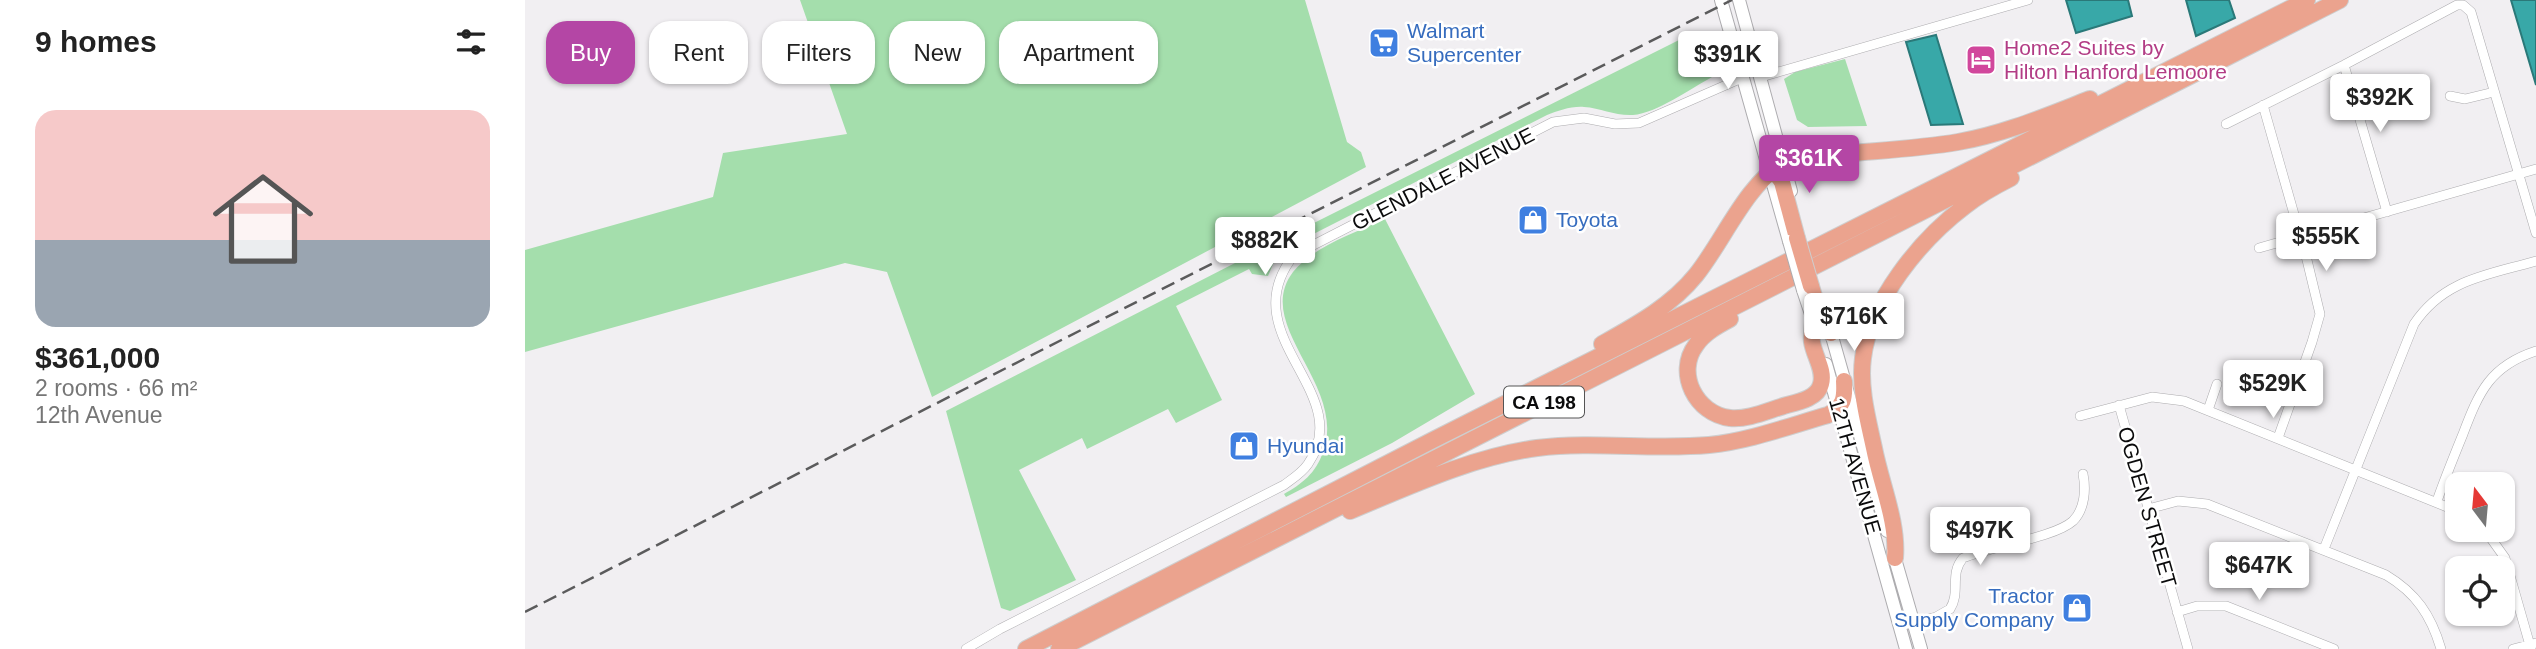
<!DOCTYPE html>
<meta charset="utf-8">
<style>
:root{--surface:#fff;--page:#f6f6f6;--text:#222;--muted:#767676;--accent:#b446a5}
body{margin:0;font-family:Helvetica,sans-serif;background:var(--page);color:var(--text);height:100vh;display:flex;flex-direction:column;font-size:26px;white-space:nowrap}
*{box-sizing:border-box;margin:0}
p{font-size:23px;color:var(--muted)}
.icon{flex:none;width:38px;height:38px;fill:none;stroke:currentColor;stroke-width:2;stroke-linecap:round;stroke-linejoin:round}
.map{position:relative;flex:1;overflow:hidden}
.details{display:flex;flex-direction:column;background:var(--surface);width:525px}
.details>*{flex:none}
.hud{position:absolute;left:21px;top:21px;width:665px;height:63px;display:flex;gap:14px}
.needle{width:46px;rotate:344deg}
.fabs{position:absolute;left:1920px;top:472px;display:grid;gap:14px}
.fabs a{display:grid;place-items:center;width:70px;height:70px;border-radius:14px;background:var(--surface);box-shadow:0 2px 5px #0004;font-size:35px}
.price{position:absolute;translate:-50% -60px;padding:0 16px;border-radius:7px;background:#fff;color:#222;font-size:23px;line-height:46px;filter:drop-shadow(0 2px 4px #0008)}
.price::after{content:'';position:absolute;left:50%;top:42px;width:21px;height:16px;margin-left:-10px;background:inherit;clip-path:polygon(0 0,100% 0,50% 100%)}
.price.on{background:var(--accent);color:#fff}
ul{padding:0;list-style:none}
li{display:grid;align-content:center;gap:14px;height:371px;padding:0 35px}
li span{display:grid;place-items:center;height:217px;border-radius:21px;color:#555}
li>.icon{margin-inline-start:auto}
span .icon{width:126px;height:126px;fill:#fffc;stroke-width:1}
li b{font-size:30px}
h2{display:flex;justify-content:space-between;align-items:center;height:84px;padding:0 35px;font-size:30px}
.chip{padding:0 24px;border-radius:21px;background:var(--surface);box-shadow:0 2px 5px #0004;font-size:24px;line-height:63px}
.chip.on{background:var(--accent);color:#fff}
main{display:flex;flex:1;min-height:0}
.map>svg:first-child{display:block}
.green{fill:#a4deac}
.water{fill:#38a8a8;stroke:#2a7979;stroke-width:2}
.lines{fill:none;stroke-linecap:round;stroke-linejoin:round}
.minor-casing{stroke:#adacaf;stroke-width:10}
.secondary-casing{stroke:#adacaf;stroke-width:14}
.motorway-casing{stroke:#cecece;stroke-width:18}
.minor{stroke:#fff;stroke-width:9}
.secondary{stroke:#fff;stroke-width:12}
.motorway{stroke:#eba38e;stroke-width:16}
.rail{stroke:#5b5b5c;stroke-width:2.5;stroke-dasharray:14 7;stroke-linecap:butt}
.secondary-bridge-casing{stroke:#adacaf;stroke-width:14;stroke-linecap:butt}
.motorway-bridge-casing{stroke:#cecece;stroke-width:18;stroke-linecap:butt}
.secondary-bridge{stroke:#fff;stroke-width:12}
.motorway-bridge{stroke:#eba38e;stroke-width:16}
.labels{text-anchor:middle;stroke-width:5;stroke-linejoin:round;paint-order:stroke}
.shield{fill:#fff;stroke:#545455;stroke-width:2}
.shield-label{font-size:19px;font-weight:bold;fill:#0b0b0c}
.shop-label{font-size:21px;fill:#366cbe;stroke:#fff;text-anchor:start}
.hotel-label{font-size:21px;fill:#b23c85;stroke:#fff;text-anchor:start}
.street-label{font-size:21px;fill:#0b0b0c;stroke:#fff}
</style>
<main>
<section class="details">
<h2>9 homes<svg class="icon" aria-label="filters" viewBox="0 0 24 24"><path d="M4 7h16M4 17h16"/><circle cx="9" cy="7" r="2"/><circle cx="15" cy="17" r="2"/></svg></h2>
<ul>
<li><span style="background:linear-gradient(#f6c9c9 60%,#9aa5b1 0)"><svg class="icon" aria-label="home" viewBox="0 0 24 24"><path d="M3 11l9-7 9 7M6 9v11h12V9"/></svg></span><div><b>$361,000</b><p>2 rooms · 66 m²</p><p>12th Avenue</p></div></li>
</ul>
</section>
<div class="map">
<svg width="2011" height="649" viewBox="0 0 2011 649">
<rect width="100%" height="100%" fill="#f1eff2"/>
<!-- green -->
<path class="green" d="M275 0H780L822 142 836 152 841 167 407 397 362 272 320 263 0 352V250L188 197 198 153 322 134Z
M1187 31 1190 56 1184 72 1187 77C1165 89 1132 113 1108 115 1090 116 1076 108 1059 107 1046 106 1033 111 1022 115L761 248 748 264 743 276 727 274 724 269 651 306 697 400 651 423 643 409 562 449 557 438 494 470 551 580 485 611 476 608 421 411 751 242 1156 39Z
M1320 59 1342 126 1283 127 1272 120 1259 79 1270 72Z
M860 219 950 394 867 443 761 497 759 494C777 484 791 473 798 452 823 385 727 326 768 272 789 246 830 233 860 219Z"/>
<!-- water -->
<path class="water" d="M1541 0H1603L1607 16 1551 33Z
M1661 0H1704L1710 18 1671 36Z
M1986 0H2011V85Z
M1411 35 1438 124 1406 125 1381 42Z"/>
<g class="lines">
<!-- minor casing -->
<g class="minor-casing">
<path id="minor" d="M1819 65 1862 212
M1236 77 1503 0
M1925 96 1940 99 1969 92
M1738 105 1782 260 1795 314 1787 342 1753 438
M1701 124 1819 65 1932 5H1938L1946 12 2011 233
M1734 248 2011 169
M1594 405 1663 649
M1683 410 1692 384
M1555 416 1627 397 1659 401 1932 511
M1912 501C1920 478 1929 456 1938 434 1954 392 1965 366 2011 351
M1623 509 1653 501 1682 504 1861 575C1891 593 1906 615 1916 649
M1960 530 1980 558 2006 649
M1799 549 1889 324C1919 279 1963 275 2011 261
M1652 612 1672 606H1701L1809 649
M1375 626 1411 617 1425 609C1436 592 1424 574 1438 558 1465 546 1529 538 1548 521 1560 509 1561 489 1558 474
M441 649 475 629 759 485C767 479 777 473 783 464 833 392 705 336 769 255L1028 122 1059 118 1090 124 1114 123 1217 78
M1988 649 2011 643"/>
</g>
<!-- secondary casing -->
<g class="secondary-casing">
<path id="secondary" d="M1196 0 1264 241
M1214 0 1266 191
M1278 290 1291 329
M1304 326 1362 531
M1301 364 1381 649
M1368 552 1396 649"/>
</g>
<!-- motorway casing -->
<g class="motorway-casing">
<path id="motorway" d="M1245 173 1253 176 1257 182 1272 238
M1286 286 1295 316 1306 333
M1205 319C1192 326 1179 333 1171 345 1150 373 1171 414 1205 418 1223 420 1244 410 1262 405 1274 402 1293 398 1296 384 1300 370 1289 356 1287 342 1286 335 1288 327 1288 321
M1077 344C1111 325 1146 306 1171 275 1199 240 1220 186 1259 162 1277 151 1307 154 1327 153 1362 150 1398 148 1433 142 1479 134 1521 116 1565 99
M825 511C885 486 947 457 1012 448 1069 441 1127 450 1184 445 1224 441 1264 426 1303 415 1319 406 1320 399 1319 381
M1370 558C1373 522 1356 484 1349 448 1343 420 1334 388 1338 358 1345 301 1395 240 1440 206 1454 195 1470 186 1486 178
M501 649 908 440 1782 0
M534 649 1815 0"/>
</g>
<!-- minor -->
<use href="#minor" class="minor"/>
<!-- secondary -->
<use href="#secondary" class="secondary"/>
<!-- motorway -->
<use href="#motorway" class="motorway"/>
<!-- rail -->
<path class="rail" d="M0 612 1207 0"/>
<!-- secondary-bridge casing -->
<g class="secondary-bridge-casing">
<path id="secondary-bridge" d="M1264 241 1278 290"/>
</g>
<!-- motorway-bridge casing -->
<g class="motorway-bridge-casing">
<path id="motorway-bridge" d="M1272 238 1286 286"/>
</g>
<!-- secondary-bridge -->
<use href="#secondary-bridge" class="secondary-bridge"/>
<!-- motorway-bridge -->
<use href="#motorway-bridge" class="motorway-bridge"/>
</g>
<!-- icons -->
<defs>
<g id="supermarket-square" transform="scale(1.575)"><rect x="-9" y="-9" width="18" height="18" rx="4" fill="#3f7fe0" stroke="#fff"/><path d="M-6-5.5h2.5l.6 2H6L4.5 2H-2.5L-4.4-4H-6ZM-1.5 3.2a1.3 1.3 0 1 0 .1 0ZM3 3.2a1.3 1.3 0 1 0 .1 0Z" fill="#fff"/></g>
<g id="hotel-square" transform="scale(1.575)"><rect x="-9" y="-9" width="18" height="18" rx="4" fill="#d1479c" stroke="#fff"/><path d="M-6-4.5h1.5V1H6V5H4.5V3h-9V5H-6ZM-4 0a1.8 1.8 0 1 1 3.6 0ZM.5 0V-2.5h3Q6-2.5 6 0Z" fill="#fff"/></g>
<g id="shop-square" transform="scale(1.575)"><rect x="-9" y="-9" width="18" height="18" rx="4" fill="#3f7fe0" stroke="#fff"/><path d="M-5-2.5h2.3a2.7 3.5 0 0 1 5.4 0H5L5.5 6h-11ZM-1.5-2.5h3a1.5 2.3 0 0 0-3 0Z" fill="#fff"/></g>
</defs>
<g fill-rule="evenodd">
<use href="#supermarket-square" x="859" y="43"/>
<use href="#hotel-square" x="1456" y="60"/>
<use href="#shop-square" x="1008" y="220"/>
<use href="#shop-square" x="719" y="446"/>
<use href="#shop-square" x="1552" y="608"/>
</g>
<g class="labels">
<!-- shield labels -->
<rect class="shield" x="979" y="386.5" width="80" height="31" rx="5"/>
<g class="shield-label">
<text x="1019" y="409">CA 198</text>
</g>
<!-- shop labels -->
<g class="shop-label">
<text x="882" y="38">Walmart<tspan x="882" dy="24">Supercenter</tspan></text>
<text x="1031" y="227">Toyota</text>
<text x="742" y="453">Hyundai</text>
<text x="1529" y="603" text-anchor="end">Tractor<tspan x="1529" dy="24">Supply Company</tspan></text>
</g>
<!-- hotel labels -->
<g class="hotel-label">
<text x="1479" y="55">Home2 Suites by<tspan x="1479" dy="24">Hilton Hanford Lemoore</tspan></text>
</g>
<!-- street labels -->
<g class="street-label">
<text transform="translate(918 179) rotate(-27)" y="7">GLENDALE AVENUE</text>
<text transform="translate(1330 466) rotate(74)" y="7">12TH AVENUE</text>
<text transform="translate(1622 507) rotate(74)" y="7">OGDEN STREET</text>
</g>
</g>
</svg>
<div class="fabs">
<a><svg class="needle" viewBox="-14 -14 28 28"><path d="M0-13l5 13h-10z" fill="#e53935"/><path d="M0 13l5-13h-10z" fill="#767676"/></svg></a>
<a><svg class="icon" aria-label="locate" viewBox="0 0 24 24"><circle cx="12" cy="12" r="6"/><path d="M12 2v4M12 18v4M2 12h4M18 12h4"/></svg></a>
</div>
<b class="price" style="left:1203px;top:91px">$391K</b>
<b class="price" style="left:1855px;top:134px">$392K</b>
<b class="price on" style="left:1284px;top:195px">$361K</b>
<b class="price" style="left:1801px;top:273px">$555K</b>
<b class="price" style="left:740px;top:277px">$882K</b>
<b class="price" style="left:1329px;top:353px">$716K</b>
<b class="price" style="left:1748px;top:420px">$529K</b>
<b class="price" style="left:1455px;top:567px">$497K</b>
<b class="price" style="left:1734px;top:602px">$647K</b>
<div class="hud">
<a class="chip on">Buy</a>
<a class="chip">Rent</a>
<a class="chip">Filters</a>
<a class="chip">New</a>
<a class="chip">Apartment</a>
</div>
</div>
</main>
